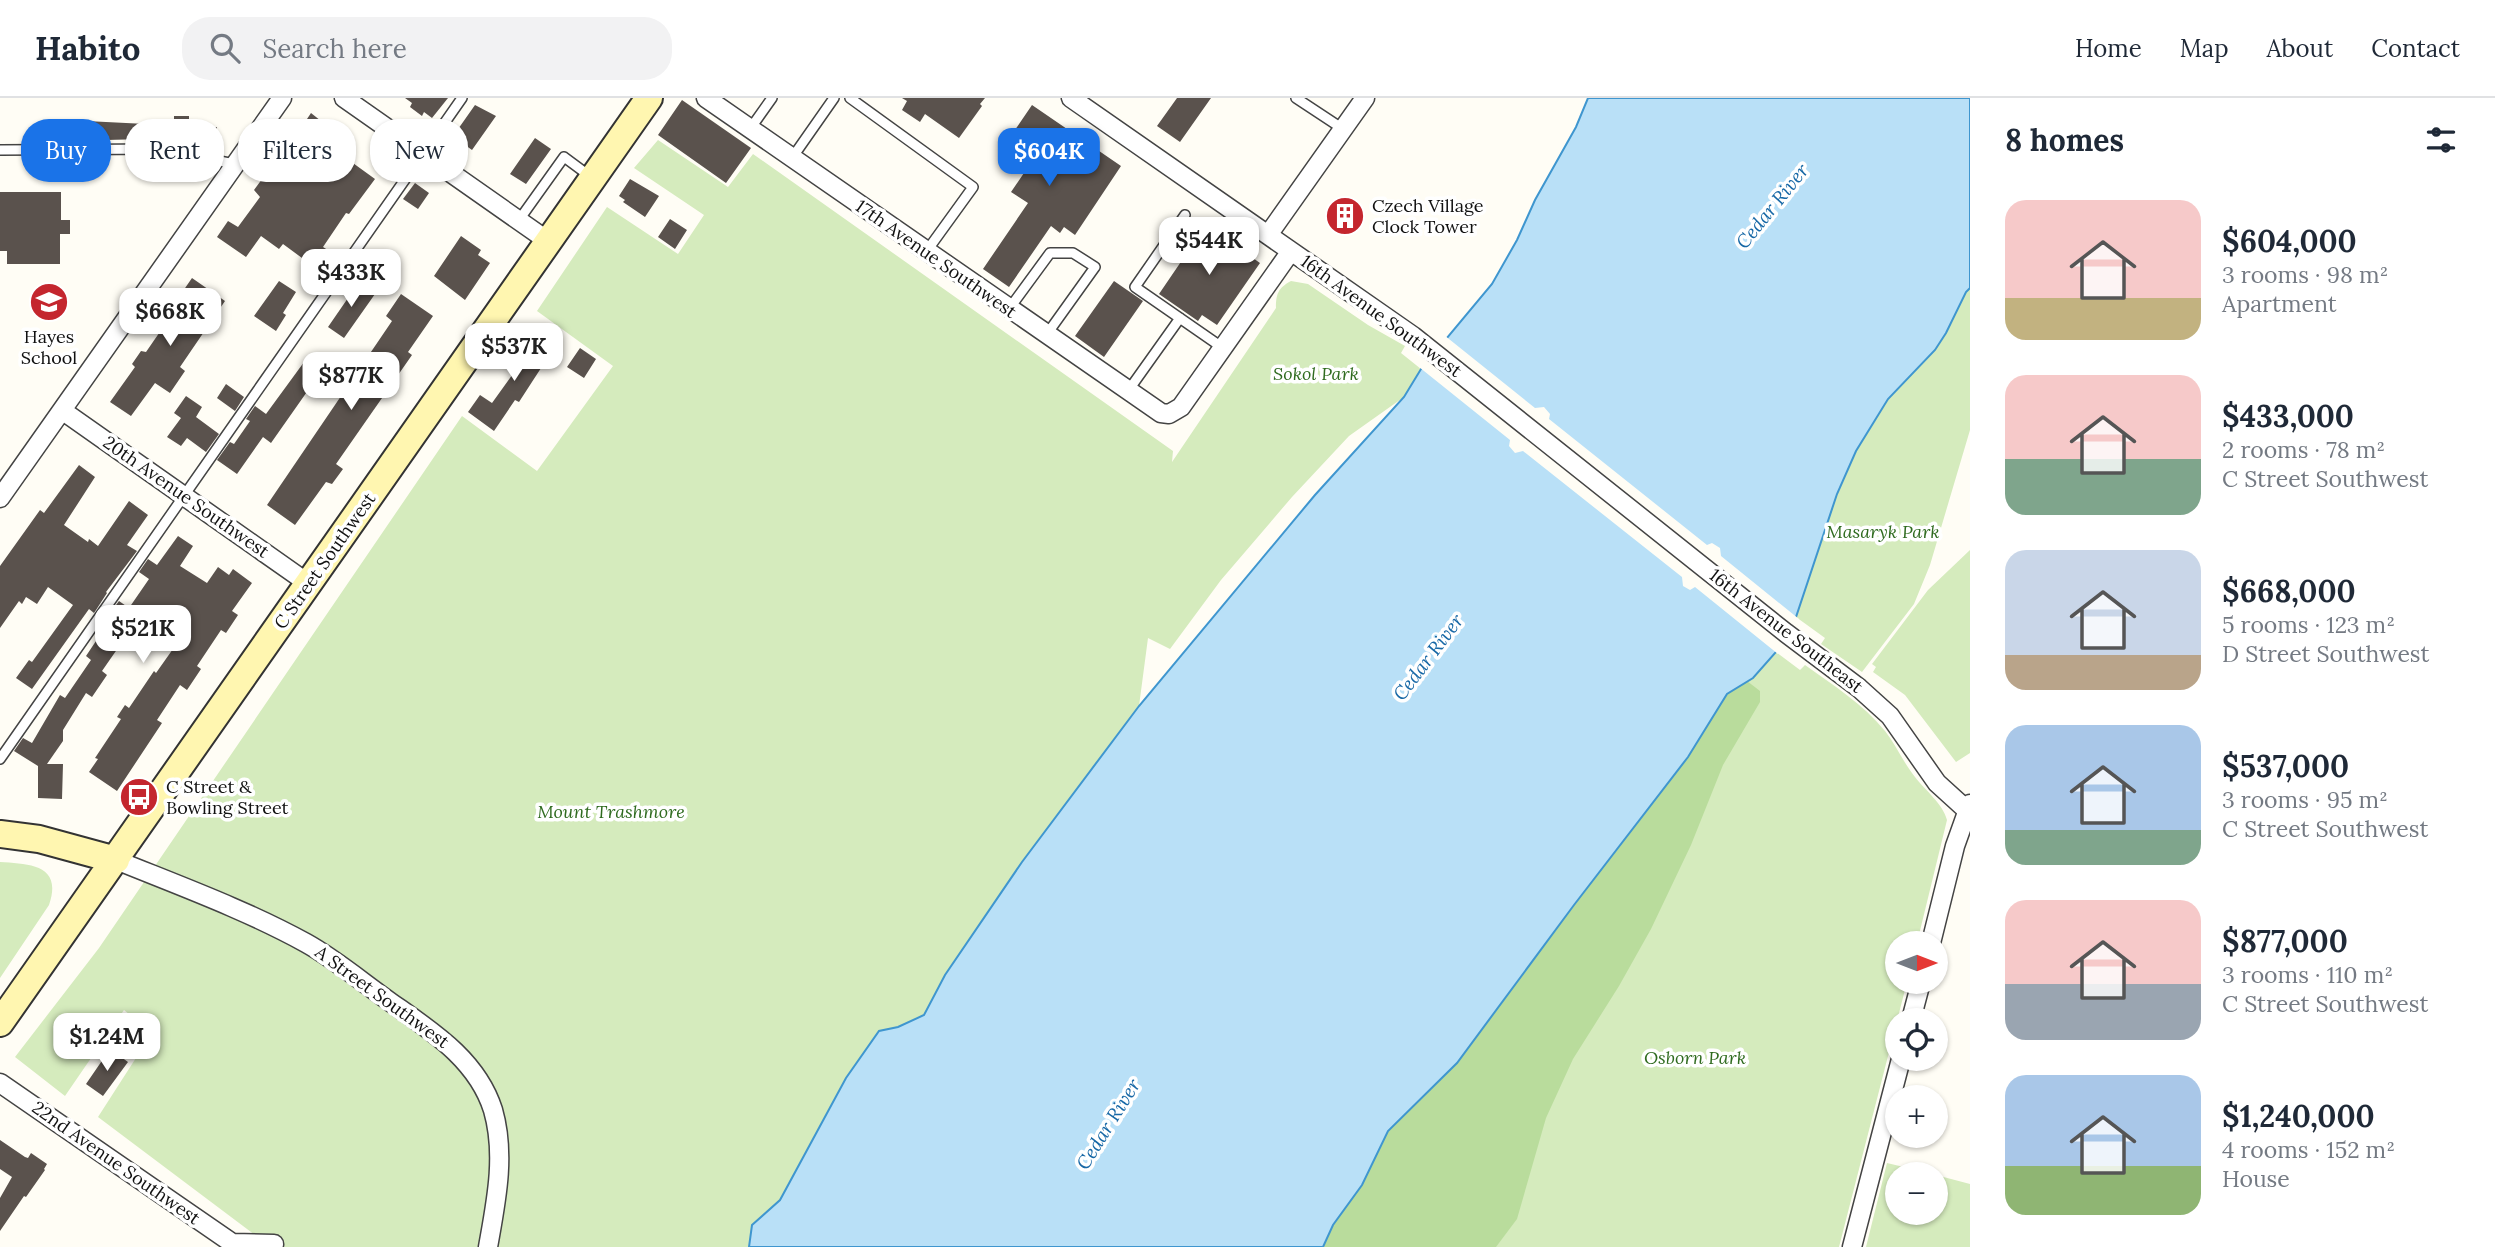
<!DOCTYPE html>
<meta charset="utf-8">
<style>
:root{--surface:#fff;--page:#f2f2f3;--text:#1f2937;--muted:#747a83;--line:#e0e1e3;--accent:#1a73e8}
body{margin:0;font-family:Lora,serif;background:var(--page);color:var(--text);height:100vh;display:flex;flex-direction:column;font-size:26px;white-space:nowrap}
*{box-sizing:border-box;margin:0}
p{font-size:23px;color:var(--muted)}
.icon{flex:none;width:38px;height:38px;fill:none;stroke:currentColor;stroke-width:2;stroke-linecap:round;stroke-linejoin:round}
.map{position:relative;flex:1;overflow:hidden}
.drawer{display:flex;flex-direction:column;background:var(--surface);width:525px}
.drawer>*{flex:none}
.guide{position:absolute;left:21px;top:21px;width:665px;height:63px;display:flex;gap:14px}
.needle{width:46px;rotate:90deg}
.buttons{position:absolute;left:1885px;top:833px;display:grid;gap:14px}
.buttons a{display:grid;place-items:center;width:63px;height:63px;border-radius:50%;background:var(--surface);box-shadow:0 2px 5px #0004;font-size:35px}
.price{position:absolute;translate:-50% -60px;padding:0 16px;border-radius:14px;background:#fff;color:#222;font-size:23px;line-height:46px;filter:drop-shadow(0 2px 4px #0008)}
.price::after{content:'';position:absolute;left:50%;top:42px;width:21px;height:16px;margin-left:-10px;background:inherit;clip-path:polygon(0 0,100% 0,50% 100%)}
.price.active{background:var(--accent);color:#fff}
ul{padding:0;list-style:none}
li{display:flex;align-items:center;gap:21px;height:175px;padding:0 35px}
li span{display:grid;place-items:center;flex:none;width:196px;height:140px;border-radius:21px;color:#555}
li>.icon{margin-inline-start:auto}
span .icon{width:84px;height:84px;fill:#fffc;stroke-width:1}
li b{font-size:30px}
h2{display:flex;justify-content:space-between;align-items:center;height:84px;padding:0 35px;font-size:30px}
.pill{padding:0 24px;border-radius:28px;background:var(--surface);box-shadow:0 2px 5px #0004;font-size:24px;line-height:63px}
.pill.active{background:var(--accent);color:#fff}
header{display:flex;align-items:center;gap:42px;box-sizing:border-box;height:98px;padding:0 35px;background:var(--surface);border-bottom:2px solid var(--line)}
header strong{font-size:33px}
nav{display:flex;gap:38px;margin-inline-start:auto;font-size:24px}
.search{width:490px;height:63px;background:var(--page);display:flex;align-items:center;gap:18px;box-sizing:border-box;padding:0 24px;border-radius:28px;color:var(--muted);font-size:26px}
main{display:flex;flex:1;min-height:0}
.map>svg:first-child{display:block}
.green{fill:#d5ebbd}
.forest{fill:#b9dc9c}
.water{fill:#b9e0f7;stroke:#3f96cf;stroke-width:2}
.pier{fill:#fffdf5}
.building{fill:#5a524d}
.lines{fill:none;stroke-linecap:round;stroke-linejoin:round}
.lane-casing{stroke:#444;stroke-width:12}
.street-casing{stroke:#444;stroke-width:21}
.secondary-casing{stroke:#333;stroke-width:30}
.lane{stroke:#fff;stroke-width:9}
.street{stroke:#fff;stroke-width:18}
.secondary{stroke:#fff6b0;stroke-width:26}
.labels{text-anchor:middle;stroke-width:7;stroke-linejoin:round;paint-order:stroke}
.poi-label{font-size:18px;fill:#111;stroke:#fff;text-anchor:start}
.street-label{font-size:18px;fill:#111;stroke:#fff}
.park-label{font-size:18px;font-style:italic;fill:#2f6b1f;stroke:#fff}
.water-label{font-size:19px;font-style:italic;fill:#1768a6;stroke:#fff}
</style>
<header>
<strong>Habito</strong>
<div class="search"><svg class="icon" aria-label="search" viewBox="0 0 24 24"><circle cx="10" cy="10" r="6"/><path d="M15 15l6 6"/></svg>Search here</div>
<nav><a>Home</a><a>Map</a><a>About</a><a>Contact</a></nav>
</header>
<main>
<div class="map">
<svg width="1970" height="1149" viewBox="0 0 1970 1149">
<rect width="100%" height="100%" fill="#fffdf5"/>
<!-- green -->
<path class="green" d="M658 42 728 89 753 56 1173 353 1172 364 1276 210C1276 196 1278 190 1291 183L1308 186 1368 227 1405 248 1401 255 1421 271 1404 299 1349 338 1292 399 1221 482 1170 551 1148 540 1139 608 1022 764 945 877 924 917 898 929 879 933 846 980 780 1102 752 1127 749 1149H271L98 1019 152 935 124 912 65 998 15 959 99 850 462 318 537 373 613 268 537 213 607 109 678 156 704 117 634 70Z
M1970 190V332L1930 467 1914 506 1862 574 1821 546 1825 540 1796 519 1837 396 1856 353 1888 301 1935 252 1966 194Z
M1970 452V655L1956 664 1905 597 1873 574 1876 569 1872 566 1928 492Z
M1776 554 1800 572 1805 567C1833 587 1863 606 1885 633 1896 647 1903 664 1915 679 1925 692 1943 706 1947 722L1917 845H1897V884H1907L1839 1149H1323L1727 596 1753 580Z
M0 764C29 766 63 766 49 807L0 880Z
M1887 1065 1933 1076H1897V1115H1936V1077L1970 1086V1149H1866Z"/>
<!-- forest -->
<path class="forest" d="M1747 583 1760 593V604L1723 667 1691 747 1651 831 1619 888 1573 961 1546 1020 1517 1121 1496 1149H1323L1333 1127 1362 1087 1388 1033 1457 965 1574 807 1688 659 1727 596Z"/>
<!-- water -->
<path class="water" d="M1588 0H1970V190L1966 194 1946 235 1935 252 1888 301 1856 353 1837 396 1796 519 1776 554 1753 580 1727 596 1688 659 1574 807 1457 965 1388 1033 1362 1087 1333 1127 1323 1149H749L752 1127 780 1102 846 980 879 933 898 929 924 917 945 877 1022 764 1139 608 1315 397 1404 299 1421 271 1492 186 1517 142 1535 102 1576 29Z"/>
<!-- pier -->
<path class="pier" d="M1444 237 1535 310 1544 309 1550 316 1549 321 1707 447 1712 445 1720 450 1721 458 1799 521 1778 556 1695 489 1690 492 1683 488 1682 479 1523 353 1515 355 1509 348 1510 342 1419 269Z"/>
<!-- building -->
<path class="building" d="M405 0H448L432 20 424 14 422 18 410 9 412 5Z
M902 0H985L980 6 982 8 959 40 925 16 920 24 902 12 907 3Z
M1177 0H1211L1180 44 1157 28Z
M682 2 751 50 726 85 658 37Z
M475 7 496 18 472 52 461 44 464 39 456 34Z
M1032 7 1121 68 1075 137 1064 129 1060 135 1051 128 1009 189 983 171 1028 105 1011 94 1026 72 1000 54Z
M311 15 336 35 328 47 375 81 349 116 346 115 323 149 334 156 321 174 283 146 279 151 261 138 246 159 217 139 228 123 238 129 260 99 254 92 284 51 295 56 312 33 303 27Z
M174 18H189V38L174 37Z
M66 22 146 26V41L66 43Z
M195 29H217V48H194Z
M535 40 551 51 526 86 510 76Z
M630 81 659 98 645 119 623 104 625 102 619 98Z
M415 85 429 95 418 111 403 101Z
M0 94H61V122H70V136H60V166H7V153H0Z
M670 121 687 132 675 151 658 139Z
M1206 127 1260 165 1217 227 1202 217 1198 223 1159 196Z
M461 138 481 152 478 157 490 165 465 202 434 178Z
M192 180 225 203 180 269 185 273 170 295 155 285 131 318 110 304 135 269 132 266 141 253 146 254 186 196 183 193Z
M355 182 375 196 344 240 328 229 348 200 344 198Z
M279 183 296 194 283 215 286 217 276 233 254 218Z
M1114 183 1143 203 1104 259 1075 238Z
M401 196 433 218 408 254 412 257 336 366 343 371 332 386 326 384 295 427 267 407 392 223 386 218Z
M531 235 554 250 519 304 515 302 494 333 468 314 480 297 492 305 525 259 517 255Z
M580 250 596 261 584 280 567 269Z
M307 260 323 271 271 345 263 339 237 376 217 362 230 344 234 346 250 323 246 321 255 308 266 316Z
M226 286 244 299 235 313 217 300Z
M186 298 202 309 196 319 219 336 206 354 187 340 181 348 167 339 181 320 174 315Z
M79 367 95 379 64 427 88 444 89 441 98 448 129 403 148 417 127 447 137 453 106 494 107 495 94 515 89 511 32 591 16 580 29 562 32 564 73 507 48 489 37 506 26 499 22 506 19 503 0 530V468L40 412 44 415Z
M178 438 193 448 180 468 207 485 218 469 229 477 233 471 252 485 232 513 238 517 226 535 221 532 197 568 201 571 187 592 180 587 157 622 162 625 117 693 89 674 98 661 95 660 121 621 117 619 125 607 129 610 154 573 156 575 180 541 143 514 102 573 107 577 92 599 86 595 63 632V643L47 666H63L62 701 38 700V668L14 653 23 640 32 645 60 597 65 600 91 562 86 558 108 525 105 522 119 503 129 510 149 481 139 474 148 461 157 467Z
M110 951 128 964 103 998 86 986Z
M0 1042 25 1059 28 1060 31 1055 47 1066 44 1071 45 1072 26 1099 24 1098 0 1133V1100L12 1079 0 1071Z"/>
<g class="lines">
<!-- lane casing -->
<g class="lane-casing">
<path id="lane" d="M850 0 973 89 926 154
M1296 0 1343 31
M750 31 772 0
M0 52 161 51 234 66
M792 60 834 0
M1185 117 1135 189 1223 250
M519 122 564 59 591 79
M1009 211 1050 155H1073L1095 169 1047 236
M1128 293 1180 220
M0 661 462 0"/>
</g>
<!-- street casing -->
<g class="street-casing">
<path id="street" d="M344 0 548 143
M706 0 1161 315 1169 316 1181 309 1291 153
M1071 0 1413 238 1786 535 1859 590 1890 618 1937 685 1970 715
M1268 137 1365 0
M63 313 309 486
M0 400 282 0
M116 762C180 788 246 812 306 845 335 861 362 884 389 903 430 932 477 961 493 1012 506 1057 496 1104 488 1149
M1931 845 1955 748 1970 706
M1911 922 1921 884
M0 985 232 1145 274 1146
M1852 1149 1901 961"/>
</g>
<!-- secondary casing -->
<g class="secondary-casing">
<path id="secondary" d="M0 736 39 741 116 762
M0 925 649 0"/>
</g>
<!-- lane -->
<use href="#lane" class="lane"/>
<!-- street -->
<use href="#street" class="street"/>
<!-- secondary -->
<use href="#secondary" class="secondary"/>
</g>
<!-- icons -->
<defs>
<g id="building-disc" transform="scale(2.0125)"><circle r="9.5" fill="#c4262e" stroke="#fff"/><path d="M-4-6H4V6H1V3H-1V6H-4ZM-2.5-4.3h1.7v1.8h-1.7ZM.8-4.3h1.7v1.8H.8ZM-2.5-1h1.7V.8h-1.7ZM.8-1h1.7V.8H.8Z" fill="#fff"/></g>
<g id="school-disc" transform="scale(2.0125)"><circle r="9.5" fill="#c4262e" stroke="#fff"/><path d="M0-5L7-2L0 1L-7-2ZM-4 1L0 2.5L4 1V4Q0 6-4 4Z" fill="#fff"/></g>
<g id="bus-disc" transform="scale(2.0125)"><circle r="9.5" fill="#c4262e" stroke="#fff"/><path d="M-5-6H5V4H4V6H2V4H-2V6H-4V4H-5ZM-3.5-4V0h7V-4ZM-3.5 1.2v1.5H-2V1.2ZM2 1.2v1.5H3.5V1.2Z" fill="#fff"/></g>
</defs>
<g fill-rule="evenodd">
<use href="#building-disc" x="1345" y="118"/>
<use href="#school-disc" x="49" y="204"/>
<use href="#bus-disc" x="139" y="699"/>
</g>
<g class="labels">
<!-- poi labels -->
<g class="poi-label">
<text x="1372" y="114">Czech Village<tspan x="1372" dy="21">Clock Tower</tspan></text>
<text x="49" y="245" text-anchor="middle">Hayes<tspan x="49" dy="21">School</tspan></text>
<text x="166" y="695">C Street &amp;<tspan x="166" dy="21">Bowling Street</tspan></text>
</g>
<!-- street labels -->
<g class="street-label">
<text transform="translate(936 161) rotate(35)" y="6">17th Avenue Southwest</text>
<text transform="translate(1381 218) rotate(36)" y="6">16th Avenue Southwest</text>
<text transform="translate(186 399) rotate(35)" y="6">20th Avenue Southwest</text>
<text transform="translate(325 463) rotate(-55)" y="6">C Street Southwest</text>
<text transform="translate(1786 533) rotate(38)" y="6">16th Avenue Southeast</text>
<text transform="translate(382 899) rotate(36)" y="6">A Street Southwest</text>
<text transform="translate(116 1065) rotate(35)" y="6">22nd Avenue Southwest</text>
</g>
<!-- park labels -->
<g class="park-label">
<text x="1316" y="282">Sokol Park</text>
<text x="1883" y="440">Masaryk Park</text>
<text x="611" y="720">Mount Trashmore</text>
<text x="1695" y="966">Osborn Park</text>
</g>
<!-- water labels -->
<g class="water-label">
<text transform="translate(1772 108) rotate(-51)" y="7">Cedar River</text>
<text transform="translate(1428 559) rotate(-53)" y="7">Cedar River</text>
<text transform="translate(1108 1026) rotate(-58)" y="7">Cedar River</text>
</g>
</g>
</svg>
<div class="buttons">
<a><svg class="needle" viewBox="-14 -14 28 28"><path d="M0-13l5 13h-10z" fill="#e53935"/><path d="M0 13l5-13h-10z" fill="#747a83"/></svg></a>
<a><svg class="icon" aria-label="locate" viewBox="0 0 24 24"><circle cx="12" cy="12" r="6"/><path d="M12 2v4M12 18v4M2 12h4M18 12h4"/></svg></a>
<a>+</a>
<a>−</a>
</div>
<b class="price active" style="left:1049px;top:90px">$604K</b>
<b class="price" style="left:1209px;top:179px">$544K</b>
<b class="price" style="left:351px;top:211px">$433K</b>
<b class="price" style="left:170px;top:250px">$668K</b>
<b class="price" style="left:514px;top:285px">$537K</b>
<b class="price" style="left:351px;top:314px">$877K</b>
<b class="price" style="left:143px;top:567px">$521K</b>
<b class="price" style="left:107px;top:975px">$1.24M</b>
<div class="guide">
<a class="pill active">Buy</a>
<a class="pill">Rent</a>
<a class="pill">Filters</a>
<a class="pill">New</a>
</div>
</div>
<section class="drawer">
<h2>8 homes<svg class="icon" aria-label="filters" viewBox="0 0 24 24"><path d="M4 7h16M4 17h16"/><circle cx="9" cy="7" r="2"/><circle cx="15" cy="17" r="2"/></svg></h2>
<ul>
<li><span style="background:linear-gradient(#f6c9c9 70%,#c2b280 0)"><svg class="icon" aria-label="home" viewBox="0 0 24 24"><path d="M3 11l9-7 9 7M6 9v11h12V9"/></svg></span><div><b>$604,000</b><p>3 rooms · 98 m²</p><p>Apartment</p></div></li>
<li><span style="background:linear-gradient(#f6c9c9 60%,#7fa58c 0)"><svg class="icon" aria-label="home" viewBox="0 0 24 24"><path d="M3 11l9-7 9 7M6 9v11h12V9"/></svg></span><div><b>$433,000</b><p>2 rooms · 78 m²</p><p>C Street Southwest</p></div></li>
<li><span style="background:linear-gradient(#c9d6e8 75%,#b9a48a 0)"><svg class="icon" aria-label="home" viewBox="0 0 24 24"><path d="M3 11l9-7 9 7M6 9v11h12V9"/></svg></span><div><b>$668,000</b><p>5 rooms · 123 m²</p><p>D Street Southwest</p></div></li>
<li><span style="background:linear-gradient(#a9c7e8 75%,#7fa58c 0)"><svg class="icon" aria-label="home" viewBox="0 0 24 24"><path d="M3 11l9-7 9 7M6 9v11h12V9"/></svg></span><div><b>$537,000</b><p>3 rooms · 95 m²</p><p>C Street Southwest</p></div></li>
<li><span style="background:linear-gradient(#f6c9c9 60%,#9aa5b1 0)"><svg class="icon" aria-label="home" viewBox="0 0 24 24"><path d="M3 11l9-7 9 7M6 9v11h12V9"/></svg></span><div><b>$877,000</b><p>3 rooms · 110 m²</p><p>C Street Southwest</p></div></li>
<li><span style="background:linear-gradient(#a9c7e8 65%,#8fb573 0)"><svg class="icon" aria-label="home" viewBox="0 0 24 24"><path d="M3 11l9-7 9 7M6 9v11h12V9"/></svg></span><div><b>$1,240,000</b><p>4 rooms · 152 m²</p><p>House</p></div></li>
</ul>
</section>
</main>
